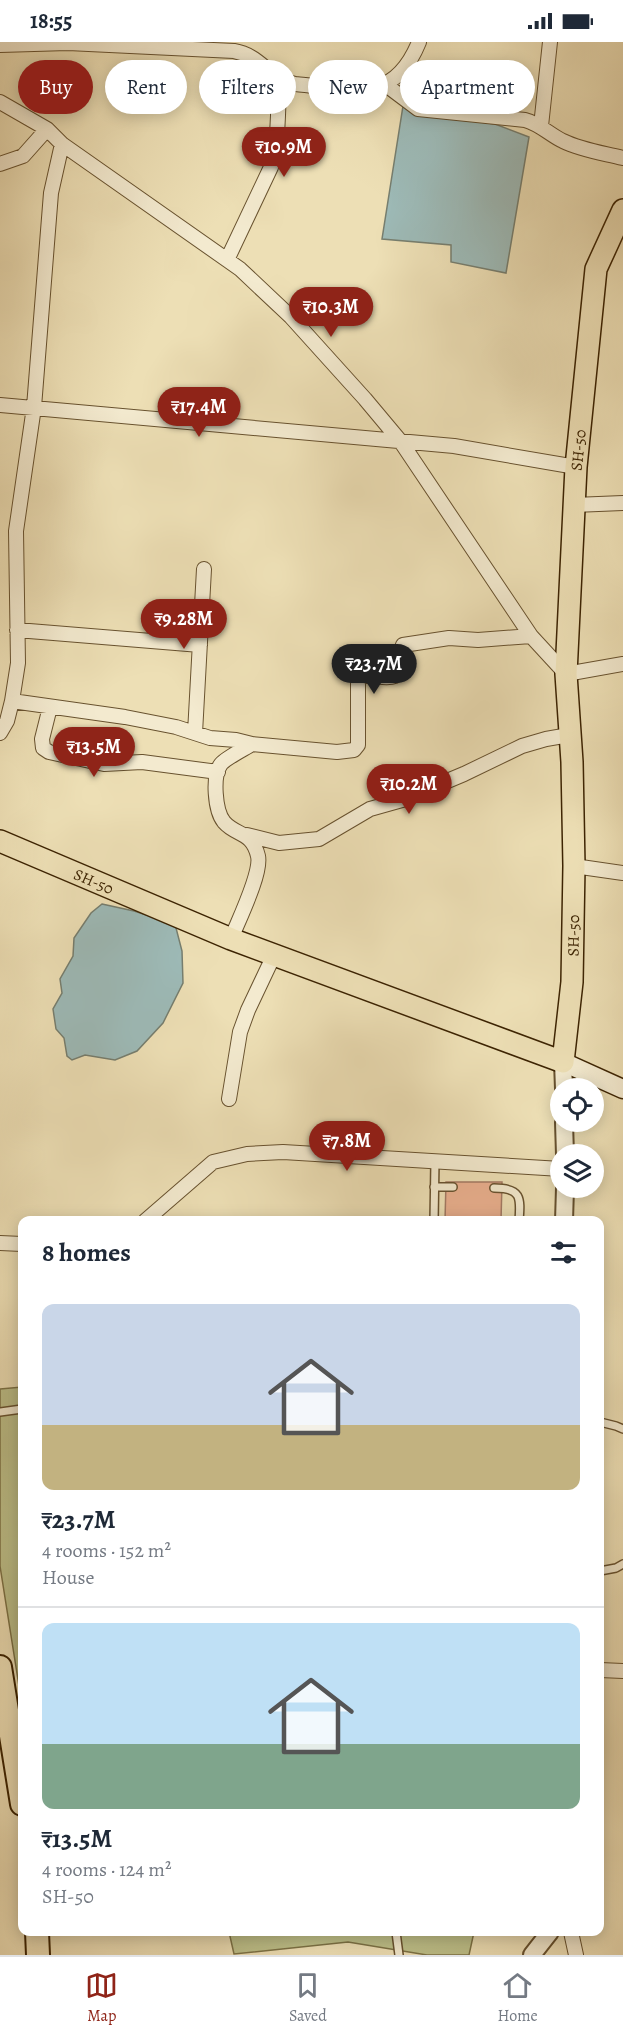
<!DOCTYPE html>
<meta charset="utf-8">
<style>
:root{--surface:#fff;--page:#f6f6f7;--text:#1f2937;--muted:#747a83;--line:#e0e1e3;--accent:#8f2418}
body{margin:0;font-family:Alegreya,serif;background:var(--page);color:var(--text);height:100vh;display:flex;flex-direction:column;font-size:22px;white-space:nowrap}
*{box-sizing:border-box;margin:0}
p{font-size:20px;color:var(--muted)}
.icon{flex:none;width:33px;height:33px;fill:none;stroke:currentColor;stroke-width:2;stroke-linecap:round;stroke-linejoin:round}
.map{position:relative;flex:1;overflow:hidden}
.drawer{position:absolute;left:18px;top:1174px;width:586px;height:720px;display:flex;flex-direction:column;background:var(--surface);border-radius:12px;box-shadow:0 3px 15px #0003}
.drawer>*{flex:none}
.hud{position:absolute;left:18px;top:18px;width:588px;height:54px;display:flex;gap:12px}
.tools{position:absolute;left:550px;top:1036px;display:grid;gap:12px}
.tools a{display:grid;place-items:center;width:54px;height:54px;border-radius:50%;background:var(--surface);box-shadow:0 3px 15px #0003;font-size:30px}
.price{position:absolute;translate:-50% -51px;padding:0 14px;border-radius:21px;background:var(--accent);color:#fff;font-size:20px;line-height:39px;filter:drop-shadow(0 2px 3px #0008)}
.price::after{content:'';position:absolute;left:50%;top:36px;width:18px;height:14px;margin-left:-9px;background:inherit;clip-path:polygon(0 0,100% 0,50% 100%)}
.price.on{background:#222;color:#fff}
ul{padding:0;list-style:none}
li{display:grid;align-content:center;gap:12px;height:318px;padding:0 24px}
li+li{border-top:2px solid var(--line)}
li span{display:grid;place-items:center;height:186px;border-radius:12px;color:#555}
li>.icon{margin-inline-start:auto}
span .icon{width:108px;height:108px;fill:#fffc;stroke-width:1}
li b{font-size:26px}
h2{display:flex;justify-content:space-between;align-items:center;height:72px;padding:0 24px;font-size:26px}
.tag{padding:0 21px;border-radius:27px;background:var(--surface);box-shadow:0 3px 15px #0003;font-size:21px;line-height:54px}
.tag.on{background:var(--accent);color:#fff}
.status{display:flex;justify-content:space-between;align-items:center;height:42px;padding:0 30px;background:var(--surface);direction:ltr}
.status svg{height:16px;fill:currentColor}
.dock{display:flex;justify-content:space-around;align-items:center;height:84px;border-top:2px solid var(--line);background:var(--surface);font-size:16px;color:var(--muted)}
.dock a{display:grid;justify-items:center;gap:3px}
.dock .on{color:var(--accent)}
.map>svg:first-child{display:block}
.green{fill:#bdc08a;stroke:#7c7246;stroke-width:1.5}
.water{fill:#9dbab7;stroke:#767e6f;stroke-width:1.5}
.building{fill:#e9af8e;stroke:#a37a63;stroke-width:1.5}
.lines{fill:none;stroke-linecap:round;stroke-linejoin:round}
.service-casing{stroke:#68522f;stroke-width:10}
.minor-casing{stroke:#68522f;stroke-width:16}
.tertiary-casing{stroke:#68522f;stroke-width:20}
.secondary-casing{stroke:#3c2302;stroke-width:21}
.primary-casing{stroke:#3c2302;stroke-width:24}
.trunk-casing{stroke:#3c2302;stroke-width:26}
.service{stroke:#f3eacf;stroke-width:7}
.minor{stroke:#f3eacf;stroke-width:14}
.tertiary{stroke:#f3eacf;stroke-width:16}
.secondary{stroke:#f3eacf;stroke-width:18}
.primary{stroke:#eddfb5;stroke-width:21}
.trunk{stroke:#eddfb5;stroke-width:22}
.labels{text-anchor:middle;stroke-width:4.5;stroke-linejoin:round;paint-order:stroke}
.street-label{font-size:16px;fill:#3c2302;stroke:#f3eacf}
</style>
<div class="status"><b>18:55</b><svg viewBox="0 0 49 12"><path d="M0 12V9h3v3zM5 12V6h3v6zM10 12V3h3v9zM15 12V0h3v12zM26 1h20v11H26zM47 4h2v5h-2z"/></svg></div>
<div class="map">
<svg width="623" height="1913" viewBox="0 0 623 1913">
<rect width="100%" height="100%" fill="#eddfb5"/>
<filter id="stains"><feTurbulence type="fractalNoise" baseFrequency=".00333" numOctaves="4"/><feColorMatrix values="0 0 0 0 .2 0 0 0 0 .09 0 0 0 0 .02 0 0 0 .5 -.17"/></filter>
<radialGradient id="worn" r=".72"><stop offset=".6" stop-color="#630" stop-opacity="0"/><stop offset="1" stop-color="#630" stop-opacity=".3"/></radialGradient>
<!-- green -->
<path class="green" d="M22 1345V1663L0 1524V1347Z
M229 1890H474L469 1913H427L348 1900 234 1912Z"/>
<!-- water -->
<path class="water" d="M403 64 436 74 495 82 529 95 506 231 451 220V203L382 197Z
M102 862 134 869 175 882 182 909 183 941 163 981 137 1009 115 1018 85 1013 72 1018 67 1014 64 996 56 987 53 967 62 951 60 937 73 914 74 896 91 871Z"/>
<!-- building -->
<path class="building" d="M446 1140H502L501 1179H445Z"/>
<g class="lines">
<!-- service casing -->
<g class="service-casing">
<path id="service" d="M434 1145H453
M494 1146C521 1146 521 1155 519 1179
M434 1179 435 1119
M0 1370 22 1367
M600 1380 616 1384 623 1387
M600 1529 616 1526 623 1522
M396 1890 399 1913"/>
</g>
<!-- minor casing -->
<g class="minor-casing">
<path id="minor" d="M0 3 68 1 234 9C262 14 266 35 295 42 351 47 393 64 419 0
M386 43 418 67 525 78C540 82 550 93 563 99 581 108 603 111 623 116
M0 60 47 87 62 102 240 227 291 275 365 357 401 400 531 594 566 632 623 622
M541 84 550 0
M0 122 23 114 47 87
M227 218 271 125C279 97 278 67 279 38
M0 363 454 404 576 425
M574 463 623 461
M17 588 200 603
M12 659 125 675 176 685 210 696 236 698 252 702C244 707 226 716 221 722 212 734 215 769 224 780 236 794 252 789 258 814 262 831 238 879 231 897
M50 665 42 697 43 706 49 710 104 722 142 720 218 730
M0 691 7 679 12 659 18 621 16 489 34 365 51 151 62 102
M195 691 204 527
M252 702 337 710 354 708 358 703V640L361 635C372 631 384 638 395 634 406 630 399 611 403 603L449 596 478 598 531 594
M247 793 279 801 319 797 370 767 402 758 464 732 522 704 546 697 569 693
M574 824 623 831
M229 1057 240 990 248 968 274 913
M145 1179 213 1120 247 1112 283 1110 561 1127
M0 1201 22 1202
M600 1628 623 1629
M571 1890 576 1913"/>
</g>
<!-- tertiary casing -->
<g class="tertiary-casing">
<path id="tertiary" d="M563 1020 564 1047
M564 1080 565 1113
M564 1179 565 1146
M532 1913 550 1890"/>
</g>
<!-- secondary casing -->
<g class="secondary-casing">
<path id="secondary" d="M563 1020 623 1047"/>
</g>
<!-- primary casing -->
<g class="primary-casing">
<g id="primary">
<path id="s1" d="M0 799 231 897 563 1020 572 940 574 824 572 720 566 632 576 425 596 227 623 168"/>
</g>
</g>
<!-- trunk casing -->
<g class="trunk-casing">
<path id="trunk" d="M0 1625 22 1762
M37 1890 38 1913"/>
</g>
<!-- service -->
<use href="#service" class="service"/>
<!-- minor -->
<use href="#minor" class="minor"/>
<!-- tertiary -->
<use href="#tertiary" class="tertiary"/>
<!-- secondary -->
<use href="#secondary" class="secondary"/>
<!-- primary -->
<use href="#primary" class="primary"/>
<!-- trunk -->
<use href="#trunk" class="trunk"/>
</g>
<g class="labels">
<!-- street labels -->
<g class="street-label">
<text dy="6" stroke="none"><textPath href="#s1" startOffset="1218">SH-50</textPath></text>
<text dy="6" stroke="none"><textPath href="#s1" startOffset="102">SH-50</textPath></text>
<text dy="6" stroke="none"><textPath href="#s1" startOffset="732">SH-50</textPath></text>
</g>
</g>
<rect width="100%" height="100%" filter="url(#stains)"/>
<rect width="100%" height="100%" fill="url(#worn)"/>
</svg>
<div class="tools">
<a><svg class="icon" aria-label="locate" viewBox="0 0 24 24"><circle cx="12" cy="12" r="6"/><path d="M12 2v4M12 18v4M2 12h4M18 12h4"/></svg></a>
<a><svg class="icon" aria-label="layers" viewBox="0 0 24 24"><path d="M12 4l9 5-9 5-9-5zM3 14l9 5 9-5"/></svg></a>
</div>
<b class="price" style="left:284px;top:136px">₹10.9M</b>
<b class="price" style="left:331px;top:296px">₹10.3M</b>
<b class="price" style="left:199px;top:396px">₹17.4M</b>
<b class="price" style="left:184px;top:608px">₹9.28M</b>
<b class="price on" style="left:374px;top:653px">₹23.7M</b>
<b class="price" style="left:94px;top:736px">₹13.5M</b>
<b class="price" style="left:409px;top:773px">₹10.2M</b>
<b class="price" style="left:347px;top:1130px">₹7.8M</b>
<div class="hud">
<a class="tag on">Buy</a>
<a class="tag">Rent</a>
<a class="tag">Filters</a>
<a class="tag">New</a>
<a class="tag">Apartment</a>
</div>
<section class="drawer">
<h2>8 homes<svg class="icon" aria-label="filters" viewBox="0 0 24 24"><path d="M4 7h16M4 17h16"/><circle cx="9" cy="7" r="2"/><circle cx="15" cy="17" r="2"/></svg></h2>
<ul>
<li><span style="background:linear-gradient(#c9d6e8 65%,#c2b280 0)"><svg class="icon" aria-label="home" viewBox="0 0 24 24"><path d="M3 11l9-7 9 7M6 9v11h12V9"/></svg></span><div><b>₹23.7M</b><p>4 rooms · 152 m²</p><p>House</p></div></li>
<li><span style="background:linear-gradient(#bfe0f5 65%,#7fa58c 0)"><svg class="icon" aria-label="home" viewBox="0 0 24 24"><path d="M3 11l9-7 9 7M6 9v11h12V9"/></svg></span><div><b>₹13.5M</b><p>4 rooms · 124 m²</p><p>SH-50</p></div></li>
</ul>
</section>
</div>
<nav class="dock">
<a class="on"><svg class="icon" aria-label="map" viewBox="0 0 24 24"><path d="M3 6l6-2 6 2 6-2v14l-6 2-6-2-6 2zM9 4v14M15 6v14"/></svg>Map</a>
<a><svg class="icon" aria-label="saved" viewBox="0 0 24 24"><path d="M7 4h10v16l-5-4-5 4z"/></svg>Saved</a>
<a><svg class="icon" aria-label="home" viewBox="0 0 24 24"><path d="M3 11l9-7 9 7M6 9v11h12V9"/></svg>Home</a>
</nav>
